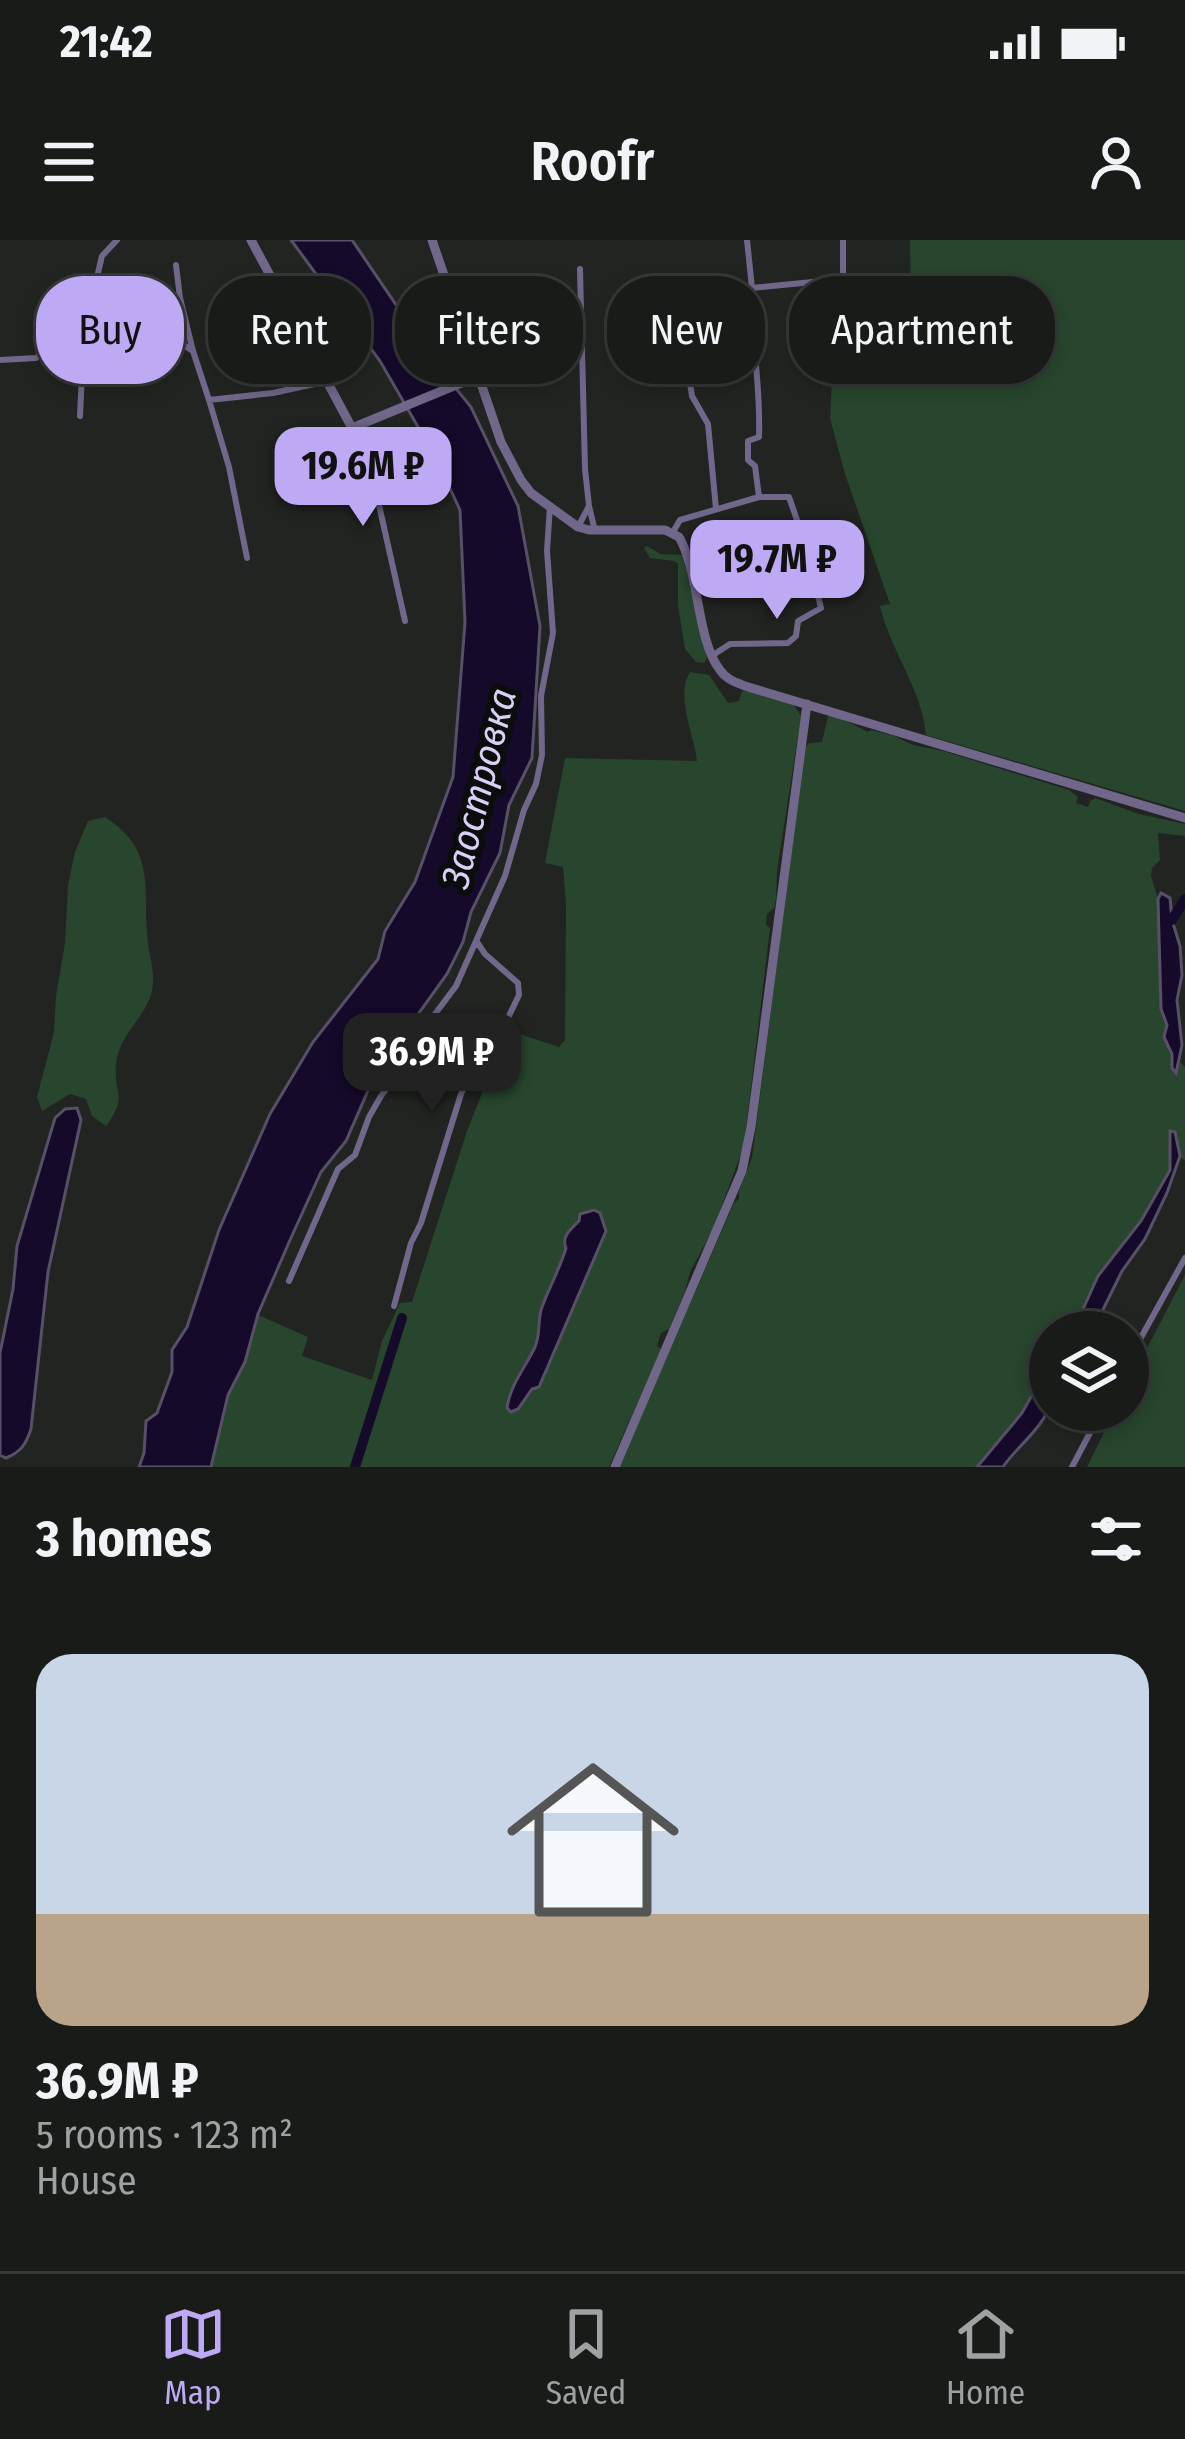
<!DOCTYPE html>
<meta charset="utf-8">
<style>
:root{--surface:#191b19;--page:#262826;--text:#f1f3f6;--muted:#9fa1a2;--line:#373938;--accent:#bea9f5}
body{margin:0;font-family:"Fira Sans Condensed",sans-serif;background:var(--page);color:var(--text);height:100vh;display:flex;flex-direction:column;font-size:45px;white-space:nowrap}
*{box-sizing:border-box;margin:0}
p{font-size:39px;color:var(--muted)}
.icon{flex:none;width:66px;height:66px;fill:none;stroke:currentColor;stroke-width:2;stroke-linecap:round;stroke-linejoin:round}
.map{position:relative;height:1227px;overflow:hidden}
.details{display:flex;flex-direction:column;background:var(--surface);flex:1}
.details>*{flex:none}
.banner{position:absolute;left:36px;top:36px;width:1113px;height:108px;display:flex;gap:24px}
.buttons{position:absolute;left:1029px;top:1071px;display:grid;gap:24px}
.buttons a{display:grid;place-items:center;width:120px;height:120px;border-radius:50%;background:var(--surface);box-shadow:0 6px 18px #0003,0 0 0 3px var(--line);font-size:60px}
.price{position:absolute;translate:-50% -102px;padding:0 27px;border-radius:24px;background:var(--accent);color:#111;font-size:39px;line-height:78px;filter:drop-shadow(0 3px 6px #0008)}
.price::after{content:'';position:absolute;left:50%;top:72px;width:36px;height:27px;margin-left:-18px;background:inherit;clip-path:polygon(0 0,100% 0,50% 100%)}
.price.on{background:#222;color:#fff}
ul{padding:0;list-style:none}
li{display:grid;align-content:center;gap:24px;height:636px;padding:0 36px}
li span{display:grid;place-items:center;height:372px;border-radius:36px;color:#555}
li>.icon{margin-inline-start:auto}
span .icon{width:216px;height:216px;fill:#fffc;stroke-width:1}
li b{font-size:51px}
h2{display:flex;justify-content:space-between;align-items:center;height:144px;padding:0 36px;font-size:51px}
.tag{padding:0 42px;border-radius:48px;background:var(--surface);box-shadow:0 6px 18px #0003,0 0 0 3px var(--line);font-size:42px;line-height:108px}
.tag.on{background:var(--accent);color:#111}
.status{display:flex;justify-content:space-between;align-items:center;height:84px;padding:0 60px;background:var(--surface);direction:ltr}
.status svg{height:33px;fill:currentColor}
header{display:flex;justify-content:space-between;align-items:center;height:156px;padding:0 36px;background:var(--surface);font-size:54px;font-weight:600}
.dock{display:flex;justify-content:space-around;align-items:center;height:168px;border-top:3px solid var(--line);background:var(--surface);font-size:33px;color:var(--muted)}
.dock a{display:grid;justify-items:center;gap:6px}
.dock .on{color:var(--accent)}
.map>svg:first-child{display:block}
.green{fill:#27462d;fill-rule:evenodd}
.water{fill:#160a2b;stroke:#585067;stroke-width:3}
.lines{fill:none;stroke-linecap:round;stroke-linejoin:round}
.river{stroke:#160a2b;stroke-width:10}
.minor{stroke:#71678b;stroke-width:6}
.tertiary{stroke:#71678b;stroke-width:9}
.labels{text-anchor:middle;stroke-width:12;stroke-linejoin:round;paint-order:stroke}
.water-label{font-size:39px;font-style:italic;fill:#d9cff7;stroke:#0b0d0c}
</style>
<div class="status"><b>21:42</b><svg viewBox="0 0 49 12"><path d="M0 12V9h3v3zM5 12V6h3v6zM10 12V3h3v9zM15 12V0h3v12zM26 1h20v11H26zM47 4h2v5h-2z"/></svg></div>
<header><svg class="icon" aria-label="menu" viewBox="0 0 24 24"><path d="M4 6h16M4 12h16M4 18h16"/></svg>Roofr<svg class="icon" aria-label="person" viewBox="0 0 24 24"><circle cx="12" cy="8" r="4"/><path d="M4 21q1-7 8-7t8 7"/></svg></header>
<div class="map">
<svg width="1185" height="1227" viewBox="0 0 1185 1227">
<rect width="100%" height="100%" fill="#212421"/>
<!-- green -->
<path class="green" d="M910 0H1185V571L926 495C922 449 890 410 880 366L890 364 845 234 830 178 835 81 911 74Z
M647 306 661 314 683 315 707 417 704 423 696 422 685 409 678 366V324L674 321 650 318 644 308Z
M690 432 709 435 728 463 739 461 742 451C759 451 777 460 794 465L801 476 777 631 776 659 774 668 767 674 766 685 770 688 744 906 713 989 690 1032 685 1051 669 1089 661 1093 657 1106 661 1109 609 1227H211L228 1155 245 1122 258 1075 308 1097 302 1116 372 1140 382 1101 400 1063 412 1062 467 891 507 790 559 807 565 800 566 663 563 627 545 623 565 518 697 521C694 494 675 456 690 432ZM579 981 539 1146 532 1148 519 1166 508 1159 521 1128 536 1105 539 1080 544 1063 557 1038 566 1007 568 991Z
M834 475 868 492 871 490 892 495 913 505 943 511 1069 550 1078 557 1076 563 1088 567 1090 561 1095 558 1139 574 1185 584V596L1158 593 1160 620 1152 628 1151 636 1158 659 1161 769 1167 785 1165 803 1172 814V828H1179L1180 822 1185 827V921L1180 916 1176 896 1170 891V930L1141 981 1098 1036 1092 1052 1071 1089 1069 1092H1050C1050 1101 1052 1113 1050 1122 1043 1152 999 1205 977 1227H619L734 963 739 959V951L752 918 805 508 809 503 822 502 828 476Z
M105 577C154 609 144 642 147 693 148 717 158 734 150 758 141 781 119 796 116 824 113 854 129 855 106 886L92 876 86 859 70 854 42 871 37 857 54 792 56 756 65 703 68 645 75 612 88 581Z
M1185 1035V1227H1087L1115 1170H1128V1145Z"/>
<!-- water -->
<path class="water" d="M291 0H352L437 125 471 167 518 266 540 386 532 518 509 565 500 613 471 672 463 702 447 734 383 823 367 853 346 901 321 932 290 1000 258 1074 245 1122 228 1155 211 1227H139L144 1213 146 1181 157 1173 172 1132V1110L187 1087 219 990 270 874 313 802 378 719 385 691 415 642 453 537 465 382 460 270 436 218 380 121Z
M1161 653 1170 658 1172 680 1180 706 1182 735 1177 760 1182 805 1176 833 1172 828V814L1164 797 1167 785 1161 769 1158 659Z
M77 868 81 880 48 1032 31 1189C26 1204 21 1212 6 1218L0 1215V1113L13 1049 17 1006 55 878 65 869Z
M1170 891 1175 892 1180 916 1167 953 1145 999 1122 1031 1092 1092H1069L1079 1078 1098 1036 1141 981 1170 930Z
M594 970 600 973 606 991 539 1147 532 1149 518 1169 511 1172 507 1168C510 1145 525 1128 535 1107 540 1096 538 1082 541 1070 548 1049 560 1029 566 1008 561 996 571 989 579 981L580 974Z
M1050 1123C1050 1135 1052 1151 1050 1163 1045 1187 1016 1207 1003 1227H977L1022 1173Z"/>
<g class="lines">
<!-- river -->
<path class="river" d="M1172 680 1185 659
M355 1227 402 1078"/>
<!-- minor -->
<path class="minor" d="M747 0 752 48 843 39V0
M176 25 180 58 193 111
M0 120 36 118 75 85 150 88 165 93 193 111 209 160 273 153 328 141
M209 160 229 227 247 318
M80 176 84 92 102 16 117 0
M352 188 379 265 405 381
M589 266 595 291
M716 269 708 184 692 156 677 58 682 46 692 44 752 48C756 64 751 81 753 97 757 131 760 163 759 197L748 201V220L755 226 759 257
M578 287 589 266 585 229 580 29
M673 292 680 280 759 257H789L806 306 855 292
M713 415 730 404 788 403 796 396 798 381 821 368 806 306
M289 1041 338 929 355 915 369 877 381 856 420 804 435 774 456 746 505 636 524 570 536 544 542 515 541 456 553 393 547 311 550 266
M394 1066 411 1003 421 983 461 854 467 842 491 813 519 755 518 743 485 714 477 702
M1128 1121 1185 1018
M1072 1227 1102 1170"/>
<!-- tertiary -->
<path class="tertiary" d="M251 0 352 188 478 136
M432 0 501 202 521 240 531 253 578 287 589 290H665L679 297C700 333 696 399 720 430 726 439 735 442 745 446L1185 578
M615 1227 742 931 751 887 807 464"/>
</g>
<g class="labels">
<!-- water labels -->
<g class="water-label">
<text transform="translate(478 548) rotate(-76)" y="14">Заостровка</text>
</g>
</g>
</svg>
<div class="buttons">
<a><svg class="icon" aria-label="layers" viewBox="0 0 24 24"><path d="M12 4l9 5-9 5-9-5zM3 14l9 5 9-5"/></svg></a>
</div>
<b class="price" style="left:363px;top:289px">19.6M ₽</b>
<b class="price" style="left:777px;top:382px">19.7M ₽</b>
<b class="price on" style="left:432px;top:875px">36.9M ₽</b>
<div class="banner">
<a class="tag on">Buy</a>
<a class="tag">Rent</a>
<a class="tag">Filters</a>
<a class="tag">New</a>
<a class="tag">Apartment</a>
</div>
</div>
<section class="details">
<h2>3 homes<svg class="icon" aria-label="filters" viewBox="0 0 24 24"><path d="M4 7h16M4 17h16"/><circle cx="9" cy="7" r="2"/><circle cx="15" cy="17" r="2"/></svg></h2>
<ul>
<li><span style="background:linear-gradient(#c9d6e8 70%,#b9a48a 0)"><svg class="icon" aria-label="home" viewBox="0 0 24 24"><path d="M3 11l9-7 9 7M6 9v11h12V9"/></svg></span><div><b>36.9M ₽</b><p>5 rooms · 123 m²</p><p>House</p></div></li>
</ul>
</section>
<nav class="dock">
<a class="on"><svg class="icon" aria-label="map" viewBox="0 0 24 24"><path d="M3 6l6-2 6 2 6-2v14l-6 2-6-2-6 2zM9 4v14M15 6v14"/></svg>Map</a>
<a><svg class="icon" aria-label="saved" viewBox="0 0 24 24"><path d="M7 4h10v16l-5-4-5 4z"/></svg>Saved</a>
<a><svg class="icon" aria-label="home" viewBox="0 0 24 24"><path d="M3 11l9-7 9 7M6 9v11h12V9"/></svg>Home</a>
</nav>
